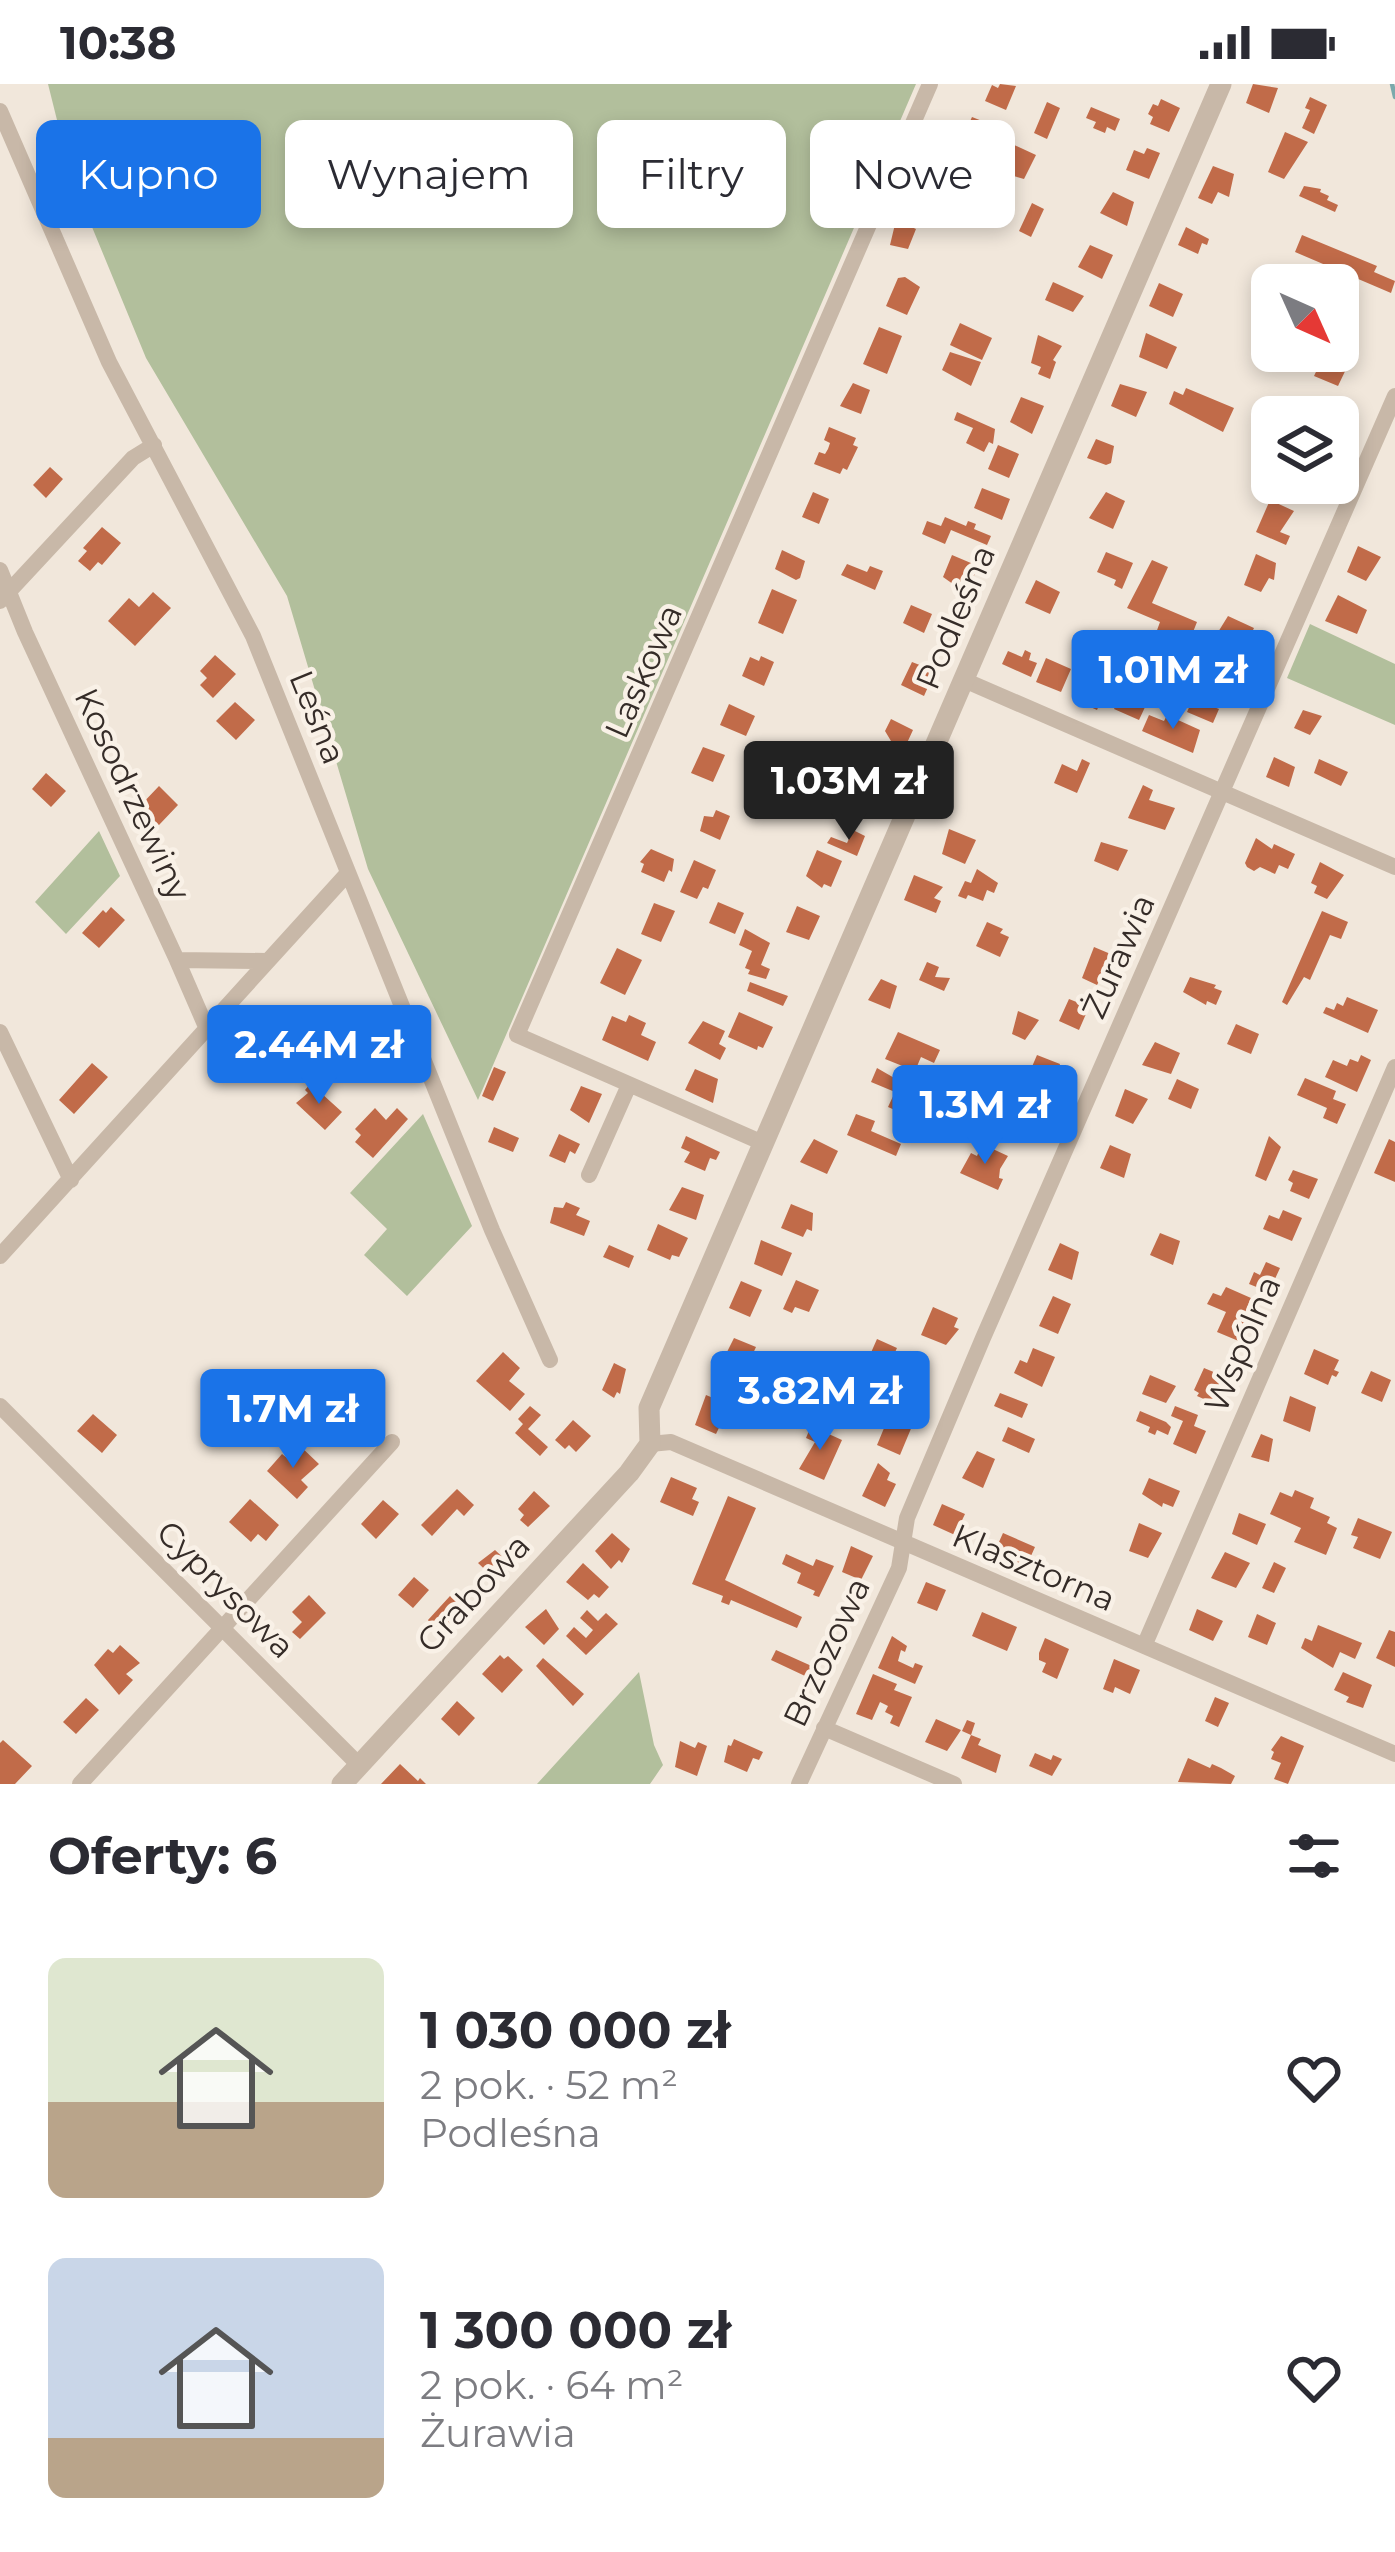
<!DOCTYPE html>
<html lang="pl">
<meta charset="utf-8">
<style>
:root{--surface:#fff;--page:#f2f2f3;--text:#2b2b33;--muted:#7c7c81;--accent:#1a73e8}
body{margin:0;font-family:Montserrat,sans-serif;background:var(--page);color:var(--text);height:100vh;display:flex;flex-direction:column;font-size:45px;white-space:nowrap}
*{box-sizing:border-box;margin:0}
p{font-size:39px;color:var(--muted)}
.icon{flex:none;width:66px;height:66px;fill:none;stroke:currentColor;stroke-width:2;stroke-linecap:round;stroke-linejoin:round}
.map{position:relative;height:1700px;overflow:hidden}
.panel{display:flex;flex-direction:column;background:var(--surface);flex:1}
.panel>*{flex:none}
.top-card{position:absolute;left:36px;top:36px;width:1323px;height:108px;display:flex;gap:24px}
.needle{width:78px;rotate:135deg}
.buttons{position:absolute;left:1251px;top:180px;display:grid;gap:24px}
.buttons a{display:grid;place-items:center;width:108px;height:108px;border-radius:18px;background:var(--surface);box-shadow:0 6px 18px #0003;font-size:60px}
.price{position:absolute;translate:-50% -102px;padding:0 27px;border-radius:12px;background:var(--accent);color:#fff;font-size:39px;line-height:78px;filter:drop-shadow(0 3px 6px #0008)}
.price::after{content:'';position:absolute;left:50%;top:72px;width:36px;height:27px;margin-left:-18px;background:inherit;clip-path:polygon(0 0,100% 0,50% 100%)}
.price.active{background:#222;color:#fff}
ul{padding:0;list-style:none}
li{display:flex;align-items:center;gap:36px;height:300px;padding:0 48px}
li span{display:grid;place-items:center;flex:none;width:336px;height:240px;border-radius:18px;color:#555}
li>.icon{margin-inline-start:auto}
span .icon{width:144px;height:144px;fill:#fffc;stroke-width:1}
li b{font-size:51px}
h2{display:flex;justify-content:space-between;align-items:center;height:144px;padding:0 48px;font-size:51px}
.pill{padding:0 42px;border-radius:18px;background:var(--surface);box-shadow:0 6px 18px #0003;font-size:42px;line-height:108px}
.pill.active{background:var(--accent);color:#fff}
.status{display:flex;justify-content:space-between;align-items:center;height:84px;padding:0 60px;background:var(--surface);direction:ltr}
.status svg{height:33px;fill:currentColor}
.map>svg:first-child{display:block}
.green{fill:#b2bf9c}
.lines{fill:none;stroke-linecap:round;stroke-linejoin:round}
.stream{stroke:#7ba9ac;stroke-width:4.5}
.building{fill:#c16b49}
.minor{stroke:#c8b8a8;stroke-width:16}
.tertiary{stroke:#c8b8a8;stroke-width:21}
.labels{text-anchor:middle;stroke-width:9;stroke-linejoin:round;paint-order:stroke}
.street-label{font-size:33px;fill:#352c28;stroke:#f9f1e7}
</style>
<div class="status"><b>10:38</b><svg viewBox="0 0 49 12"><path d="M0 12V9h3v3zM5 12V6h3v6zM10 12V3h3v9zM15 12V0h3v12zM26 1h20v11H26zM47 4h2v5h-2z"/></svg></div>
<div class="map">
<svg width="1395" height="1700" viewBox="0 0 1395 1700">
<rect width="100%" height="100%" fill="#f1e7db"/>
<!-- green -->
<path class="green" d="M48 0H916L478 1016 368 785 287 512 146 274 71 92Z
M1310 540 1395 580V641L1287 594Z
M99 747 120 792 66 850 35 818Z
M423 1030 472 1142 407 1212 364 1171 387 1145 350 1109Z
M639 1588 654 1661 663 1681 650 1700H537Z"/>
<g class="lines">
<!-- stream -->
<path class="stream" d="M1392 0 1395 13"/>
</g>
<!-- building -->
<path class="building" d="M1000 0 1016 2 1006 26 985 17 992 1 998 4Z
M1253 0 1278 4 1269 29 1246 19Z
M1310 13 1327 21 1314 50 1302 44 1310 26 1305 24Z
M1161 15 1180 24 1169 48 1150 40 1153 33 1148 30 1153 20 1158 22Z
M1047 18 1060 24 1047 55 1034 49Z
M1091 23 1120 35 1115 47 1107 43 1105 49 1093 44 1096 38 1086 34Z
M972 33 1000 44 994 58 979 57 981 53 966 46Z
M1285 48 1308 58 1284 95 1268 88Z
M1012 60 1036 71 1024 95 996 87Z
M1147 64 1160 69 1149 95 1126 86 1134 66 1144 70Z
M1213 82 1234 90 1229 113 1218 108 1212 120 1198 114Z
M939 92 986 113 979 127 973 125 968 138 938 125 945 112 933 107Z
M1304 102 1321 105 1320 108 1329 112 1327 116 1338 121 1335 128 1299 112Z
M1113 108 1134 118 1127 142 1100 129Z
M1032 119 1044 125 1031 153 1019 147Z
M896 136 916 145 908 165 890 161Z
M1186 143 1209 155 1207 161 1202 159 1198 170 1178 161Z
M1302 151 1377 182 1374 188 1395 197 1391 209 1295 168Z
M1090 161 1113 171 1102 195 1078 183Z
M905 193 920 203 907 231 886 222 898 194Z
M1053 198 1084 212 1073 228 1045 216Z
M1159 199 1183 210 1173 233 1149 222Z
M1338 211 1359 221 1346 243 1338 240Z
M960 239 992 254 982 276 950 261Z
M879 243 902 252 887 290 863 280Z
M1146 249 1177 263 1167 285 1139 273Z
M1038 251 1062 262 1053 276 1056 278 1050 295 1038 290 1041 283 1031 279Z
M950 268 981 278 971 302 942 286Z
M1325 269 1349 279 1338 302 1314 292Z
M853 299 870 306 861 330 840 322Z
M1120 300 1147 308 1136 333 1111 322Z
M1186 304 1234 324 1223 348 1169 320 1174 307 1183 311Z
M1021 313 1044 322 1032 350 1010 338Z
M1268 320 1284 327 1282 333H1272V358L1256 351Z
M957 328 995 345 993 360 989 358 984 368 966 359 973 344 954 336Z
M829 343 856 354 853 361 858 363 847 386 843 384 840 390 814 380 819 368 825 370 828 365 830 359 824 356Z
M1096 355 1114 362 1111 379 1106 381 1087 374Z
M998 361 1019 370 1009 394 988 385Z
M50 383 63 395 46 414 33 401Z
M982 404 1010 415 1002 436 974 424Z
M813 408 829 415 819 440 802 433Z
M1106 408 1125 417 1113 445 1089 434Z
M1270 416 1294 427 1280 448 1290 452 1286 461 1256 448Z
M945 433 966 442 968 437 976 440 974 445 991 452 987 461 951 446 945 460 922 450 927 437 941 442Z
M102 443 121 459 102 481 98 478 90 487 78 477 87 467 83 464Z
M1358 462 1381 473 1366 497 1347 488Z
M782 466 805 477 800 494 796 496 775 485Z
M1106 468 1133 479 1122 505 1114 501 1116 496 1097 488Z
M1256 470 1276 479 1274 496 1269 494 1261 508 1244 501Z
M952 471 978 482 969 504 961 501 960 505 943 493Z
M1152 476 1168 483 1152 519 1197 538 1187 563 1156 549 1160 538 1127 524Z
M847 480 867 488 870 482 883 487 875 506 841 491Z
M1036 496 1060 508 1050 530 1025 519Z
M772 505 797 516 783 550 758 539Z
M153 508 171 524 135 562 108 537 129 514 139 523Z
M1338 511 1367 526 1357 550 1325 537Z
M911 521 932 530 924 549 903 539Z
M1228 532 1254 544 1245 563 1215 553Z
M1025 566 1031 569 1029 576 1037 579 1031 593 1002 580 1008 567 1022 573Z
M1198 570 1236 584 1227 603 1190 587Z
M215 571 236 590 213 614 200 601 207 594 200 587Z
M761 572 774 578 764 602 742 592 750 573 759 577Z
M1046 574 1071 585 1061 608 1036 598Z
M912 578 935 587 924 612 901 601Z
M1091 583 1119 595 1108 622 1100 619 1097 626 1077 617Z
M1127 597 1152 608 1139 636 1114 625Z
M1193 615 1219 625 1213 639 1187 628Z
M235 618 255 636 236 656 216 637Z
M729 620 755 632 746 652 720 641Z
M1303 626 1322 632 1310 651 1294 644Z
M1149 631 1164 637 1167 631 1200 646 1193 669 1142 647Z
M891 635 913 646 901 672 887 665 891 657 885 647Z
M703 663 725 671 713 698 691 689Z
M1274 673 1295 683 1289 703 1266 693Z
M1082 675 1090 679 1077 709 1054 699 1062 680 1077 687Z
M1319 675 1348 688 1341 702 1314 689Z
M876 684 892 692 879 726 843 710 854 687 871 695Z
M46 689 66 707 51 723 32 705Z
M802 695 818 702 813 713 818 715 810 735 785 724Z
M1143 701 1153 706 1149 716 1175 724 1165 746 1128 734Z
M159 702 178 721 159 741 139 723Z
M716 726 730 732 720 756 700 747 704 732 713 733Z
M949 745 976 756 965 780 942 770Z
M853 746 865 752 857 772 827 759 831 753 847 759Z
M1256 754 1272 765 1274 760 1295 770 1288 785 1279 781 1275 790 1260 783 1254 787 1247 783 1245 779Z
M1101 758 1128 766 1118 787 1094 777Z
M651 765 674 775 672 788 669 786 664 798 641 788 644 780 640 778Z
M817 766 842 777 831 803 824 800 822 804 806 792Z
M694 776 716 786 708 805 703 803 697 815 680 808Z
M1320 778 1344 791 1327 815 1314 809 1317 802 1311 799Z
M977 785 998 799 994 809 987 806 983 817 968 811 966 815 958 812 965 797 971 799Z
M914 791 943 803 934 814 941 817 936 829 904 816Z
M718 818 744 829 735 850 709 839Z
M654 819 675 827 661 858 641 850Z
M797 822 820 832 809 856 786 848Z
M111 823 125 836 99 864 82 849 103 826 106 829Z
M1322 827 1348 838 1341 855 1330 851 1310 896 1304 893 1287 921 1282 918Z
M987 838 1003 845 1000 849 1009 853 1000 873 976 862Z
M745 845 770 859 761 881 770 885 766 895 748 890 750 886 745 884 752 867 739 861Z
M1094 863 1113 871 1097 901 1082 894Z
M617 864 642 876 625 911 600 899Z
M927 878 939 883 935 893 950 894 944 907 919 896Z
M1190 893 1216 901 1214 904 1222 907 1216 921 1207 917 1206 921 1183 908Z
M881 895 897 902 890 925 868 916Z
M750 898 788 912 783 922 747 907Z
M1347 913 1378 926 1368 949 1323 929 1326 923 1334 926 1337 919 1343 922Z
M1069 915 1089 923 1079 946 1059 937Z
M325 923 353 953 342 965 330 954 321 965 302 948Z
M1018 927 1039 936 1025 956 1012 950Z
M739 928 773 943 763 964 758 962 757 966 728 953Z
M629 931 646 939 641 951 656 958 648 977 602 956 612 932 626 938Z
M703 937 725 947 719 960 726 964 720 976 688 959Z
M1236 940 1259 950 1251 970 1227 960Z
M898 948 940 966 934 979 921 973 915 987 885 975Z
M1155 958 1180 969 1171 990 1142 981Z
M1037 971 1060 980 1054 1003 1028 992Z
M1361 971 1371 976 1357 1008 1325 993 1333 976 1347 982 1350 975 1358 978Z
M92 979 108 993 74 1030 59 1016Z
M494 983 506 988 493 1017 482 1012Z
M877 984 903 999 898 1010 913 1016 906 1031 888 1023 895 1008 871 998Z
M695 985 718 995 713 1019 685 1006Z
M1305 994 1336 1007 1333 1015 1346 1020 1337 1040 1323 1034 1327 1024 1297 1011Z
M1177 995 1199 1005 1191 1025 1168 1015Z
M310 1000H317L323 1006 321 1009 342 1028 325 1046 296 1019 308 1009 305 1006Z
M581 1002 602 1010 589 1039 570 1026Z
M1125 1005 1148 1015 1133 1040 1115 1032Z
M1020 1013 1045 1024 1032 1045 1007 1035Z
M375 1024 386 1036 397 1024 408 1035 373 1074 355 1058 361 1051 355 1045Z
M856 1030 875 1037 871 1047 901 1060 896 1072 847 1051Z
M494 1043 519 1054 513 1068 488 1058Z
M559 1050 580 1060 575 1070 570 1067 565 1079 549 1072Z
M686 1052 720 1068 716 1076 710 1074 705 1087 684 1078 690 1068 681 1064Z
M1269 1052 1281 1063 1266 1097 1255 1092Z
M814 1055 838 1067 827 1090 800 1078Z
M1389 1055 1395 1058V1098L1374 1089Z
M982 1060 1008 1072 1000 1085 999 1094 1003 1095 998 1106 960 1089 971 1069 977 1072Z
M1110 1061 1131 1070 1124 1094 1100 1084Z
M1293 1086 1318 1095 1309 1115 1290 1107 1293 1099 1288 1096Z
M682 1103 704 1111 696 1136 669 1126Z
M566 1118 580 1124 576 1131 590 1137 584 1152 550 1139 554 1123 563 1124Z
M791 1120 813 1129 812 1147 807 1145 803 1153 781 1144Z
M1283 1126 1302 1134 1292 1157 1263 1145 1269 1131 1279 1135Z
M658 1140 688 1154 679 1173 672 1171 670 1176 647 1166Z
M1160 1149 1180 1157 1173 1181 1150 1171Z
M761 1156 792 1169 782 1192 754 1180Z
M1060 1159 1079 1168 1072 1196 1048 1186Z
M609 1161 634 1172 629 1184 603 1173Z
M1266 1178 1280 1184 1269 1208 1249 1200 1254 1188 1260 1191Z
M796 1196 819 1206 809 1228 795 1223 792 1229 783 1225Z
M741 1197 762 1206 750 1233 729 1224Z
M1226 1203 1251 1214 1247 1223 1262 1230 1258 1240 1253 1238 1249 1247 1246 1246 1241 1258 1217 1248 1226 1228 1207 1220 1213 1209 1221 1212Z
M1053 1212 1071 1220 1058 1250 1039 1242Z
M933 1223 958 1234 954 1243 959 1245 946 1261 921 1251Z
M734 1254 756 1263 748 1280 726 1270Z
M877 1255 897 1264 891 1277 896 1279 882 1297 862 1289Z
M1033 1264 1055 1273 1042 1303 1014 1289 1020 1276 1027 1279Z
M1314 1265 1339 1276 1334 1286 1339 1288 1336 1293 1332 1291 1328 1301 1304 1290Z
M503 1268 520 1284 509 1297 525 1310 510 1327 476 1297Z
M614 1279 626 1285 620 1310 617 1308 614 1314 602 1306Z
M1204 1284 1228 1294 1217 1321 1197 1312 1199 1309 1194 1306Z
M1371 1287 1391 1296 1382 1318 1361 1309Z
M1150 1291 1176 1302 1166 1319 1142 1310Z
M1000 1309 1028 1320 1022 1334 994 1322Z
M706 1311 730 1321 716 1350 695 1341Z
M743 1312 770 1323 764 1339 736 1328Z
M1290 1312 1316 1323 1310 1348 1283 1337Z
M530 1322 541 1331 528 1345 548 1363 540 1372 515 1349 523 1340 518 1335Z
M1175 1322 1198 1331 1194 1342 1206 1347 1196 1370 1173 1360 1183 1337 1171 1332Z
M892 1325 915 1335 900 1371 877 1361Z
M1140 1327 1166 1338 1171 1343 1168 1351 1157 1346 1155 1351 1148 1348 1150 1343 1136 1337Z
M93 1330 117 1351 102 1369 77 1347Z
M573 1336 591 1352 576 1368 569 1361 565 1365 555 1356Z
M811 1342 842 1356 824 1396 799 1385 815 1358 806 1354Z
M1008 1343 1035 1355 1029 1369 1002 1357Z
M1261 1350 1273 1355 1269 1378 1251 1373Z
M299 1361 319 1380 301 1396 308 1403 297 1415 267 1387 282 1370 287 1374Z
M977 1367 995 1375 983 1404 962 1394Z
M878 1379 890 1389 887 1396 896 1400 885 1423 862 1412Z
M671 1393 697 1404 692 1415 699 1418 693 1432 660 1418Z
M1149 1394 1180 1407 1173 1423 1163 1419 1162 1423 1142 1410Z
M457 1405 474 1421 464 1432 457 1425 432 1452 421 1441Z
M1295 1406 1314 1414 1310 1424 1330 1433 1327 1439 1337 1444 1326 1471 1294 1458 1301 1444 1270 1430 1280 1408 1292 1413Z
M534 1407 550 1422 528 1443 520 1436 524 1431 518 1425Z
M728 1412 756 1424 725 1496 802 1533 797 1544 731 1516 729 1521 721 1518 723 1512 692 1500Z
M250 1415 279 1441 266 1457 258 1450 251 1458 229 1438Z
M383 1416 399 1430 376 1455 361 1440Z
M942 1420 965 1430 955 1451 933 1441Z
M1239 1429 1266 1440 1257 1461 1232 1450Z
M1358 1434 1392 1448 1380 1475 1353 1464 1358 1453 1351 1451Z
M1139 1439 1162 1449 1148 1474 1129 1467Z
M612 1449 630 1465 622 1479 619 1476 611 1485 595 1467Z
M1003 1449 1035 1463 1026 1483 994 1469Z
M851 1462 873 1472 861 1496 842 1488Z
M495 1466 510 1480 496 1496 478 1479Z
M1225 1468 1250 1479 1236 1504 1211 1494Z
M786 1470 813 1482 816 1475 834 1482 819 1513 813 1511 815 1507 797 1499 801 1489 782 1480Z
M1274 1478 1286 1484 1274 1509 1262 1504Z
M583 1479 609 1503 599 1514 594 1510 588 1516 566 1498Z
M414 1493 429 1506 413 1524 398 1511Z
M926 1498 946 1506 937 1527 917 1519Z
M309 1511 326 1529 300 1555 292 1548 302 1538 292 1528Z
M450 1512 464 1518 460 1522 467 1528 449 1547 436 1548 428 1536Z
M546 1525 559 1545 544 1561 525 1543Z
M1197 1525 1223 1537 1213 1557 1189 1546Z
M587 1526 598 1537 606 1529 618 1540 586 1571 566 1552 574 1543 586 1554 593 1546 580 1534Z
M982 1528 1017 1543 1007 1567 972 1552Z
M1257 1530 1276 1539 1267 1561 1248 1553Z
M1318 1541 1362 1559 1355 1575 1340 1568 1333 1584 1301 1564 1305 1554 1312 1557Z
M1389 1546 1395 1548V1583L1376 1574Z
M892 1552 907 1562 905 1568 901 1566 898 1577 913 1584 915 1579 923 1582 915 1600 878 1584Z
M1045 1554 1069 1565 1057 1595 1042 1588 1046 1579 1039 1576V1569Z
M120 1561 140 1579 126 1590 133 1596 119 1611 94 1581 108 1565 113 1569Z
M776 1566 825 1588 820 1599 771 1576Z
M500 1571 504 1575 508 1572 523 1586 502 1609 482 1590Z
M543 1574 584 1610 573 1622 536 1582Z
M1114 1575 1140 1586 1130 1610 1115 1603 1113 1609 1103 1605Z
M1343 1588 1372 1601 1363 1624 1346 1618 1349 1613 1334 1606Z
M873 1590 897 1600 894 1606 912 1613 899 1643 890 1639 893 1632 885 1628 888 1622 880 1618 872 1636 856 1630Z
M1215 1613 1229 1619 1218 1643 1205 1637Z
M86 1614 99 1626 76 1650 63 1638Z
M457 1617 475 1634 459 1652 441 1635Z
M936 1635 961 1646 947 1667 925 1658Z
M967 1636 975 1639 971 1651 981 1655 978 1661 1001 1671 996 1689 961 1674 971 1651 962 1647Z
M1281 1652 1304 1662 1288 1700 1274 1695 1281 1679 1271 1675 1274 1668 1271 1666Z
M734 1655 763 1668 759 1676 753 1674 747 1688 724 1678 728 1661 731 1662Z
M3 1656 32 1682 15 1700H0V1659Z
M680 1657 695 1664 698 1658 707 1662 697 1692 675 1683Z
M1035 1669 1051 1676 1053 1671 1062 1675 1052 1692 1029 1682Z
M1188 1674 1210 1684 1212 1680 1221 1684 1235 1692 1231 1700 1178 1698Z
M400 1680 418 1697 420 1694 426 1700H381Z"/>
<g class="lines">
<!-- minor -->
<path class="minor" d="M0 27 109 278 253 552 492 1146 550 1276
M0 486 25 548 177 876 267 877
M0 517 133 374 154 361
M964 596 1395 783
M177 876 207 945
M0 948 71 1096
M763 1059 517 951 930 0
M589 1091 629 1001
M0 1172 348 789
M0 1322 359 1681
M650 1360 671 1358 1395 1670
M1144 1562 1395 983
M824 1644 954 1700
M80 1700 392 1358
M799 1700 899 1484 907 1434 983 1254 1395 312"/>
<!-- tertiary -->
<path class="tertiary" d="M342 1700 629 1389 650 1360 649 1324 1221 0"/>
</g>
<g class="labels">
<!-- street labels -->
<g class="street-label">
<text transform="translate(955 533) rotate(-67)" y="12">Podleśna</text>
<text transform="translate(643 587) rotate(-66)" y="12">Laskowa</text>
<text transform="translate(318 633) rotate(68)" y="12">Leśna</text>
<text transform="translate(133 710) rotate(65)" y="12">Kosodrzewiny</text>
<text transform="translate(1118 872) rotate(-66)" y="12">Żurawia</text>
<text transform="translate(1242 1260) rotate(-67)" y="12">Wspólna</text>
<text transform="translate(1034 1483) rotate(23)" y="12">Klasztorna</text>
<text transform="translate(226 1505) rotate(45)" y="12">Cyprysowa</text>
<text transform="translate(473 1509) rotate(-47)" y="12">Grabowa</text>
<text transform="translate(826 1568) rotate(-65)" y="12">Brzozowa</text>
</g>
</g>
</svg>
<div class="buttons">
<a><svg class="needle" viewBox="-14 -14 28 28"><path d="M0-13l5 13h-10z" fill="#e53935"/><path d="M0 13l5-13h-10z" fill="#7c7c81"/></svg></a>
<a><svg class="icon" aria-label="layers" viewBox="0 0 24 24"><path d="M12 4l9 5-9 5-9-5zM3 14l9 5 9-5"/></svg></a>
</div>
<b class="price" style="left:1173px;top:648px">1.01M zł</b>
<b class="price active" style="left:849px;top:759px">1.03M zł</b>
<b class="price" style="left:319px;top:1023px">2.44M zł</b>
<b class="price" style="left:985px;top:1083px">1.3M zł</b>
<b class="price" style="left:820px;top:1369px">3.82M zł</b>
<b class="price" style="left:293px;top:1387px">1.7M zł</b>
<div class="top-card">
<a class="pill active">Kupno</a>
<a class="pill">Wynajem</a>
<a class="pill">Filtry</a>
<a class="pill">Nowe</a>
</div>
</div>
<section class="panel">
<h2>Oferty: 6<svg class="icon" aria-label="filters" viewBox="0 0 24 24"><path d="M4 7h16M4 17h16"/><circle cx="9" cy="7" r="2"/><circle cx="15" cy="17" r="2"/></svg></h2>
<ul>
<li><span style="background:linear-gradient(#dfe7d0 60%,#b9a48a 0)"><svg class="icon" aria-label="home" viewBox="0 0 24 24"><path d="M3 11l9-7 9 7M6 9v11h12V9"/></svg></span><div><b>1 030 000 zł</b><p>2 pok. · 52 m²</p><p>Podleśna</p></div><svg class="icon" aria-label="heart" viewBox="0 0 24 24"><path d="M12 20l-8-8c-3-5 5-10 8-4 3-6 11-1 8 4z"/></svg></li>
<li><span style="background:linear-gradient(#c9d6e8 75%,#b9a48a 0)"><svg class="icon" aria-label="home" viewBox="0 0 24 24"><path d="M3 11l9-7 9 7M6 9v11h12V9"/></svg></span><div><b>1 300 000 zł</b><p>2 pok. · 64 m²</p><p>Żurawia</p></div><svg class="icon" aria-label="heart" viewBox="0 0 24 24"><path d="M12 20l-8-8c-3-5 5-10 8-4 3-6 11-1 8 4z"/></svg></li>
</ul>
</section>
